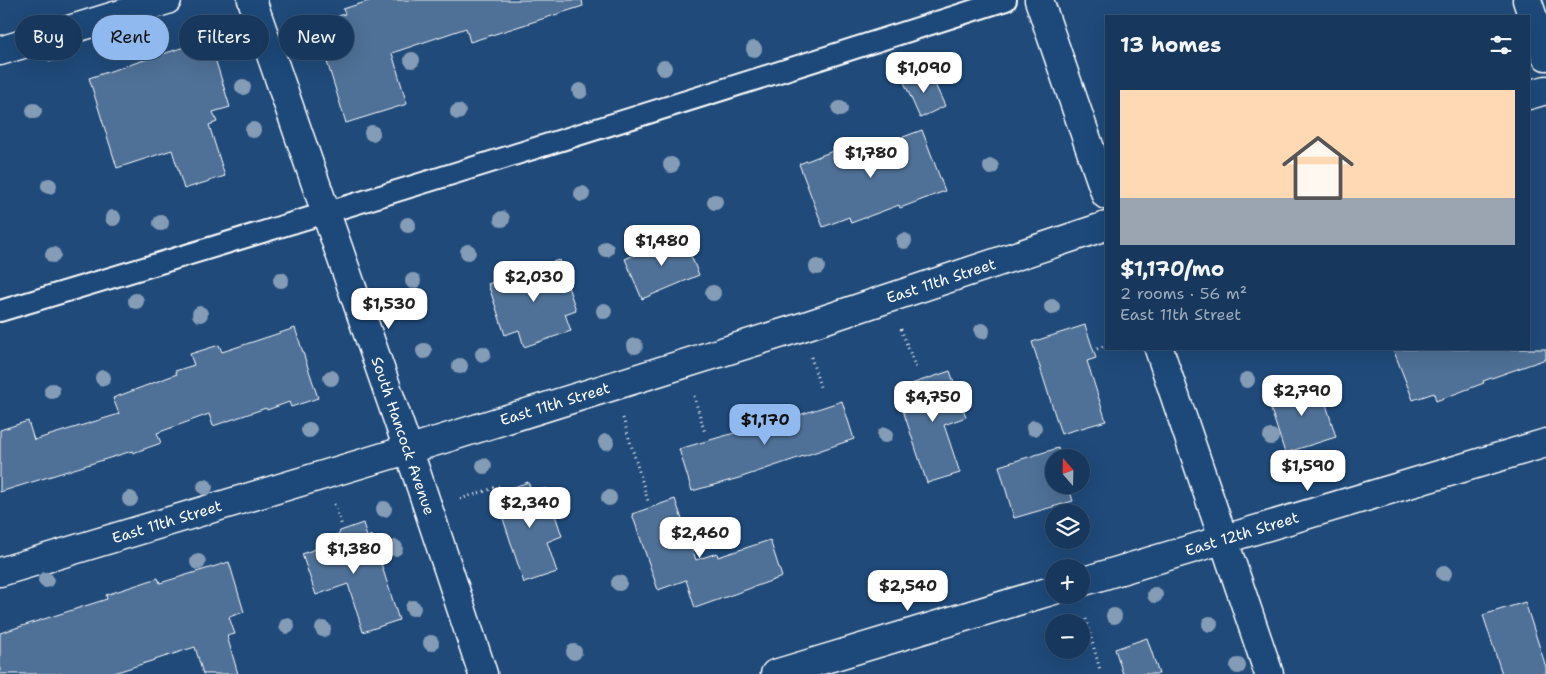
<!DOCTYPE html>
<meta charset="utf-8">
<style>
:root{--surface:#17385c;--page:#244365;--text:#f1f3f6;--muted:#9eacbb;--line:#365272;--accent:#90b9f0}
body{margin:0;font-family:"Shantell Sans",sans-serif;background:var(--page);color:var(--text);height:100vh;display:flex;flex-direction:column;font-size:19px;white-space:nowrap}
*{box-sizing:border-box;margin:0}
p{font-size:16px;color:var(--muted)}
.icon{flex:none;width:28px;height:28px;fill:none;stroke:currentColor;stroke-width:2;stroke-linecap:round;stroke-linejoin:round}
.map{position:relative;flex:1;overflow:hidden}
.panel{position:absolute;left:1105px;top:15px;width:425px;height:335px;display:flex;flex-direction:column;background:var(--surface);border-radius:0px;box-shadow:0 5px 20px #0002,0 0 0 1px var(--line)}
.panel>*{flex:none}
.top-card{position:absolute;left:15px;top:15px;width:475px;height:45px;display:flex;gap:10px}
.needle{width:32px;rotate:340deg}
.controls{position:absolute;left:1045px;top:449px;display:grid;gap:10px}
.controls a{display:grid;place-items:center;width:45px;height:45px;border-radius:50%;background:var(--surface);box-shadow:0 5px 20px #0002,0 0 0 1px var(--line);font-size:25px}
.price{position:absolute;translate:-50% -42px;padding:0 11px;border-radius:10px;background:#fff;color:#222;font-size:16px;line-height:32px;filter:drop-shadow(0 1px 2px #0008)}
.price::after{content:'';position:absolute;left:50%;top:30px;width:15px;height:11px;margin-left:-8px;background:inherit;clip-path:polygon(0 0,100% 0,50% 100%)}
.price.active{background:var(--accent);color:#111}
ul{padding:0;list-style:none}
li{display:grid;align-content:center;gap:10px;height:265px;padding:0 15px}
li span{display:grid;place-items:center;height:155px;border-radius:0px;color:#555}
li>.icon{margin-inline-start:auto}
span .icon{width:90px;height:90px;fill:#fffc;stroke-width:1}
li b{font-size:21px}
h2{display:flex;justify-content:space-between;align-items:center;height:60px;padding:0 15px;font-size:21px}
.pill{padding:0 18px;border-radius:22px;background:var(--surface);box-shadow:0 5px 20px #0002,0 0 0 1px var(--line);font-size:18px;line-height:45px}
.pill.active{background:var(--accent);color:#111}
.map>svg:first-child{display:block}
.building{fill:#507197;stroke:#fff}
.lines{fill:none;stroke-linecap:round;stroke-linejoin:round}
.lane-casing{stroke:#fff;stroke-width:24}
.street-casing{stroke:#fff;stroke-width:31}
.secondary-casing{stroke:#fff;stroke-width:31}
.path{stroke:#fff;stroke-width:3;stroke-dasharray:1 4;stroke-linecap:butt}
.lane{stroke:#1f4a7a;stroke-width:20}
.street{stroke:#1f4a7a;stroke-width:28}
.secondary{stroke:#1f4a7a;stroke-width:28}
.tree{fill:#859cb6}
.labels{text-anchor:middle;stroke-width:4;stroke-linejoin:round;paint-order:stroke}
.street-label{font-size:15px;fill:#fff;stroke:#1f4a7a}
</style>
<div class="map">
<svg width="1546" height="674" viewBox="0 0 1546 674">
<rect width="100%" height="100%" fill="#1f4a7a"/>
<filter id="ink" filterUnits="userSpaceOnUse"><feTurbulence type="fractalNoise" baseFrequency=".02" numOctaves="2"/><feDisplacementMap in="SourceGraphic" scale="10" xChannelSelector="R" yChannelSelector="G"/><feConvolveMatrix kernelMatrix="1 2 1 2 8 2 1 2 1" color-interpolation-filters="sRGB"/></filter>
<g filter="url(#ink)">
<!-- building -->
<path class="building" d="M372 0H582L583 6 470 42 466 28 392 53 407 104 346 123 315 23 345 14 343 9Z
M209 39 230 107 213 112 217 122 209 125 225 176 184 189 172 150 117 168 89 78Z
M929 71 945 106 920 118 904 82Z
M922 130 945 191 900 208 899 205 851 223 849 217 823 227 799 164 859 141 863 152Z
M682 234 699 275 642 299 625 259Z
M559 260 576 310 565 314 571 331 524 347 519 330 505 335 488 284Z
M1085 325 1096 358 1087 361 1106 421 1061 434 1032 342Z
M295 328 318 398 291 407 289 402 267 410 266 408 213 426 209 414 157 433 161 443 133 453 132 451 0 492V430L28 421 34 440 119 414 113 398 177 374 175 371 194 365 190 354 219 345 222 352Z
M1393 349H1546V359L1483 381 1484 383 1436 401 1434 393 1413 400Z
M950 371 966 417 944 425 960 473 927 483 896 389Z
M1319 381 1336 437 1285 453 1267 397Z
M842 401 854 439 739 478 692 491 679 449 793 416V417Z
M1058 448 1060 458H1054V485H1068L1073 501 1014 518 999 466Z
M528 482 532 493 546 488 562 536 547 542 557 572 524 583 495 494Z
M675 499 696 560 717 553 718 557 770 540 782 577 695 608 686 580 658 590 632 514Z
M363 523 367 537 372 535 399 620 363 632 348 584 316 595 302 554 321 547 318 541 339 534 340 531Z
M229 562 244 612 229 617 235 634 227 636 238 674H203L195 647 111 674H0V633L107 599 106 595 158 578 160 583Z
M1525 602 1546 667V674H1502L1483 615Z
M1147 638 1159 674H1123L1115 649Z"/>
<g class="lines">
<!-- lane casing -->
<g class="lane-casing">
<path id="lane" d="M0 311C336 211 671 107 1006 0"/>
</g>
<!-- street casing -->
<g class="street-casing">
<path id="street" d="M252 0 417 475 483 674
M1039 0 1106 195
M1527 0 1546 56
M0 51 167 0
M1529 95 1546 90
M1159 349 1269 674
M0 572 440 440 802 327 1106 226"/>
</g>
<!-- secondary casing -->
<g class="secondary-casing">
<path id="secondary" d="M1081 582 1546 443
M775 674 1054 590"/>
</g>
<!-- path -->
<path class="path" d="M901 329 917 371
M1097 349 1106 345
M811 357 820 387
M694 396 705 433
M623 418 648 501
M460 499 500 486
M334 504 342 526
M1086 619 1100 670"/>
<!-- lane -->
<use href="#lane" class="lane"/>
<!-- street -->
<use href="#street" class="street"/>
<!-- secondary -->
<use href="#secondary" class="secondary"/>
</g>
<!-- trees -->
<g class="tree">
<circle cx="217" cy="35" r="8"/>
<circle cx="754" cy="49" r="8"/>
<circle cx="52" cy="54" r="8"/>
<circle cx="412" cy="60" r="8"/>
<circle cx="664" cy="68" r="8"/>
<circle cx="243" cy="87" r="8"/>
<circle cx="580" cy="91" r="8"/>
<circle cx="840" cy="109" r="8"/>
<circle cx="34" cy="111" r="8"/>
<circle cx="458" cy="112" r="8"/>
<circle cx="253" cy="130" r="8"/>
<circle cx="372" cy="133" r="8"/>
<circle cx="671" cy="165" r="8"/>
<circle cx="991" cy="167" r="8"/>
<circle cx="49" cy="186" r="8"/>
<circle cx="582" cy="194" r="8"/>
<circle cx="715" cy="202" r="8"/>
<circle cx="113" cy="218" r="8"/>
<circle cx="502" cy="219" r="8"/>
<circle cx="161" cy="223" r="8"/>
<circle cx="408" cy="225" r="8"/>
<circle cx="904" cy="241" r="8"/>
<circle cx="606" cy="249" r="8"/>
<circle cx="468" cy="252" r="8"/>
<circle cx="53" cy="255" r="8"/>
<circle cx="817" cy="267" r="8"/>
<circle cx="281" cy="280" r="8"/>
<circle cx="413" cy="281" r="8"/>
<circle cx="713" cy="293" r="8"/>
<circle cx="136" cy="301" r="8"/>
<circle cx="1052" cy="307" r="8"/>
<circle cx="604" cy="311" r="8"/>
<circle cx="200" cy="314" r="8"/>
<circle cx="982" cy="331" r="8"/>
<circle cx="635" cy="346" r="8"/>
<circle cx="424" cy="351" r="8"/>
<circle cx="483" cy="354" r="8"/>
<circle cx="460" cy="366" r="8"/>
<circle cx="103" cy="378" r="8"/>
<circle cx="331" cy="378" r="8"/>
<circle cx="1247" cy="380" r="8"/>
<circle cx="52" cy="391" r="8"/>
<circle cx="1034" cy="428" r="8"/>
<circle cx="309" cy="430" r="8"/>
<circle cx="885" cy="435" r="8"/>
<circle cx="1271" cy="437" r="8"/>
<circle cx="606" cy="442" r="8"/>
<circle cx="484" cy="466" r="8"/>
<circle cx="205" cy="487" r="8"/>
<circle cx="609" cy="498" r="8"/>
<circle cx="130" cy="499" r="8"/>
<circle cx="384" cy="509" r="8"/>
<circle cx="395" cy="548" r="8"/>
<circle cx="198" cy="562" r="8"/>
<circle cx="1444" cy="573" r="8"/>
<circle cx="46" cy="580" r="8"/>
<circle cx="619" cy="583" r="8"/>
<circle cx="877" cy="590" r="8"/>
<circle cx="1155" cy="595" r="8"/>
<circle cx="413" cy="608" r="8"/>
<circle cx="1114" cy="616" r="8"/>
<circle cx="1210" cy="624" r="8"/>
<circle cx="287" cy="626" r="8"/>
<circle cx="323" cy="629" r="8"/>
<circle cx="431" cy="643" r="8"/>
<circle cx="574" cy="652" r="8"/>
<circle cx="1238" cy="666" r="8"/>
</g>
</g>
<g class="labels">
<!-- street labels -->
<g class="street-label">
<text transform="translate(941 281) rotate(-18)" y="5">East 11th Street</text>
<text transform="translate(555 404) rotate(-17)" y="5">East 11th Street</text>
<text transform="translate(403 436) rotate(71)" y="5">South Hancock Avenue</text>
<text transform="translate(167 522) rotate(-17)" y="5">East 11th Street</text>
<text transform="translate(1242 534) rotate(-17)" y="5">East 12th Street</text>
</g>
</g>
</svg>
<div class="controls">
<a><svg class="needle" viewBox="-14 -14 28 28"><path d="M0-13l5 13h-10z" fill="#e53935"/><path d="M0 13l5-13h-10z" fill="#9eacbb"/></svg></a>
<a><svg class="icon" aria-label="layers" viewBox="0 0 24 24"><path d="M12 4l9 5-9 5-9-5zM3 14l9 5 9-5"/></svg></a>
<a>+</a>
<a>−</a>
</div>
<b class="price" style="left:924px;top:94px">$1,090</b>
<b class="price" style="left:871px;top:179px">$1,780</b>
<b class="price" style="left:662px;top:267px">$1,480</b>
<b class="price" style="left:534px;top:303px">$2,030</b>
<b class="price" style="left:389px;top:330px">$1,530</b>
<b class="price" style="left:1302px;top:417px">$2,790</b>
<b class="price" style="left:933px;top:423px">$4,750</b>
<b class="price active" style="left:765px;top:446px">$1,170</b>
<b class="price" style="left:1308px;top:492px">$1,590</b>
<b class="price" style="left:530px;top:529px">$2,340</b>
<b class="price" style="left:700px;top:559px">$2,460</b>
<b class="price" style="left:354px;top:575px">$1,380</b>
<b class="price" style="left:908px;top:612px">$2,540</b>
<div class="top-card">
<a class="pill">Buy</a>
<a class="pill active">Rent</a>
<a class="pill">Filters</a>
<a class="pill">New</a>
</div>
<section class="panel">
<h2>13 homes<svg class="icon" aria-label="filters" viewBox="0 0 24 24"><path d="M4 7h16M4 17h16"/><circle cx="9" cy="7" r="2"/><circle cx="15" cy="17" r="2"/></svg></h2>
<ul>
<li><span style="background:linear-gradient(#ffd9b3 70%,#9aa5b1 0)"><svg class="icon" aria-label="home" viewBox="0 0 24 24"><path d="M3 11l9-7 9 7M6 9v11h12V9"/></svg></span><div><b>$1,170/mo</b><p>2 rooms · 56 m²</p><p>East 11th Street</p></div></li>
</ul>
</section>
</div>
